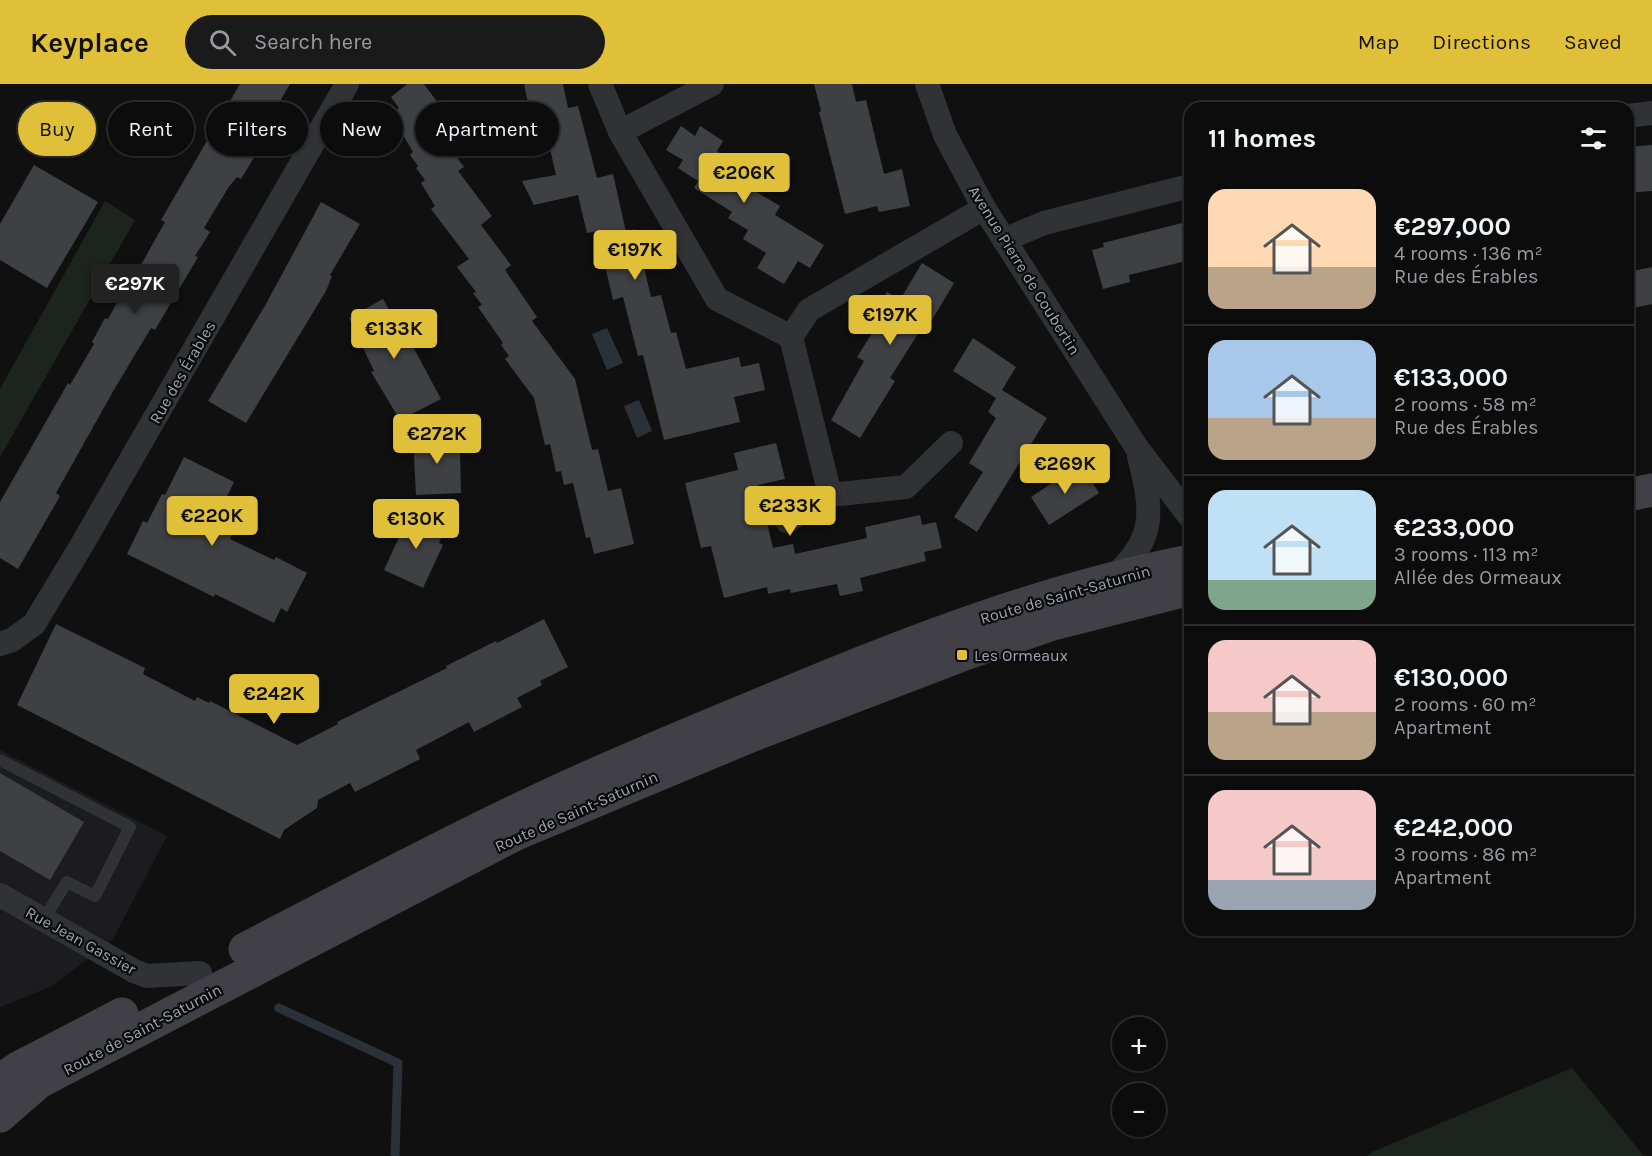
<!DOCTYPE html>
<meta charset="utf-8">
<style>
:root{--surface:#0c0c0d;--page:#1a1a1b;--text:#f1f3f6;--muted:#9a9b9d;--line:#2c2c2e;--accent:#e1c039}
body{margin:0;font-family:Karla,sans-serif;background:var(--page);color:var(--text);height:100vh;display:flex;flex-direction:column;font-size:22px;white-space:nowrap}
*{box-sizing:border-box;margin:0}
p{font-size:20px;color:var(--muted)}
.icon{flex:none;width:33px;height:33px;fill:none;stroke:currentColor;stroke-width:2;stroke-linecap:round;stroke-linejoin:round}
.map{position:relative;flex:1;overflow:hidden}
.panel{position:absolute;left:1184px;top:18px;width:450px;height:834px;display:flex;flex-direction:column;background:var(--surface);border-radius:18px;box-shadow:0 2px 4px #0004,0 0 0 2px var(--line)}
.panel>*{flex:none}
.top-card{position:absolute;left:18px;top:18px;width:570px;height:54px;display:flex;gap:12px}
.fabs{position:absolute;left:1112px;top:933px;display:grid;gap:12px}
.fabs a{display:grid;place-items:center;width:54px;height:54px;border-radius:50%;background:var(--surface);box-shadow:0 2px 4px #0004,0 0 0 2px var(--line);font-size:30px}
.price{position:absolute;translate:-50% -51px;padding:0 14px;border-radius:6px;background:var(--accent);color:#111;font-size:20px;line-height:39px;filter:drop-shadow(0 2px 3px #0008)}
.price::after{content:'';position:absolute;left:50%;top:36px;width:18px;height:14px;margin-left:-9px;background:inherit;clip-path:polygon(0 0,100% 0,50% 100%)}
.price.current{background:#222;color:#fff}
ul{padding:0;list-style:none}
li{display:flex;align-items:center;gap:18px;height:150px;padding:0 24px}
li+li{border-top:2px solid var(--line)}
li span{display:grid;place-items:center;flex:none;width:168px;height:120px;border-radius:18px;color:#555}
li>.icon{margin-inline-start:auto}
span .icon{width:72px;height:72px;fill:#fffc;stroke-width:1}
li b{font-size:26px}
h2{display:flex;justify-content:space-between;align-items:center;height:72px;padding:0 24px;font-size:26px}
.tag{padding:0 21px;border-radius:27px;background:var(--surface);box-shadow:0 2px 4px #0004,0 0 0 2px var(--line);font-size:21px;line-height:54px}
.tag.current{background:var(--accent);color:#111}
header{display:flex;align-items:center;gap:36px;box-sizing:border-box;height:84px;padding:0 30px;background:var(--accent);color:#111}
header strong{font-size:28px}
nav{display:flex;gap:33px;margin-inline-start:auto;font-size:21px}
.search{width:420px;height:54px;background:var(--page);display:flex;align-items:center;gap:15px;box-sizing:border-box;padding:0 21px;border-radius:33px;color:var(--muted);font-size:22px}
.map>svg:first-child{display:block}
.built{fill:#1c1c1e}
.green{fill:#1d241e}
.water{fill:#2b3139}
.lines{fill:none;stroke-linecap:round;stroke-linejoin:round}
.stream{stroke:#2b3139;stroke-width:9}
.building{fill:#3f4044}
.lane{stroke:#313236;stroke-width:12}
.street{stroke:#313236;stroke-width:24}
.secondary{stroke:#404046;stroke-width:33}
.poi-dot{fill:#e1c039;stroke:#0b0b0c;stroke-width:2}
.labels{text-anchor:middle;stroke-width:4.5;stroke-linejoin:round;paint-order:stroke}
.street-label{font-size:16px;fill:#a2a5b1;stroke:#0b0b0c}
.poi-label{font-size:16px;fill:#a2a5b1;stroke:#0b0b0c;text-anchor:start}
</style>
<header>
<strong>Keyplace</strong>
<div class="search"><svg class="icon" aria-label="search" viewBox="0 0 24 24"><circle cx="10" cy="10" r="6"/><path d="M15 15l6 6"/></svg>Search here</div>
<nav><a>Map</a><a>Directions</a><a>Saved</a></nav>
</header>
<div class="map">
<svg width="1652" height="1072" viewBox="0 0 1652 1072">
<rect width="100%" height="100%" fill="#101011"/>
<!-- built -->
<path class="built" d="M0 666 167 752 113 855 52 902 0 923Z"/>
<!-- green -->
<path class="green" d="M105 117 135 136 0 373V305Z
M1572 984 1644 1072H1367L1372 1068Z"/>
<!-- water -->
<path class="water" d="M607 244 623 279 607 286 592 250Z
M639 316 652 347 637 354 624 322Z"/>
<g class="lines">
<!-- stream -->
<path class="stream" d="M279 924 398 979 395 1072"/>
</g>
<!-- building -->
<path class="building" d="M240 0H290L271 33 276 35 258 67 241 95 237 93 228 104 204 144 210 148 195 172 198 173 155 246 151 244 115 304 56 409 60 412 18 485 0 474V418L68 299 70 301 94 260 92 258 105 234 108 235 135 186 137 188 165 138 161 136Z
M407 0H424L444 27 436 34 452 55 447 60 464 83 458 87 492 132 481 141 511 181 505 186 537 233 532 237 575 295 592 366 598 365 608 407 621 404 634 460 594 470 590 453 586 454 573 399 564 401 561 387 556 388 550 360 545 361 534 314 505 275 509 272 501 261 503 259 478 223 482 221 473 209 476 208 457 183 469 175 431 125 435 122 421 99 425 96 416 84 418 82 410 71 413 68 399 44 403 41 393 28 399 24 391 13Z
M524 0H563L568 24 578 22 597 94 613 90 626 148 635 145 651 213 661 211 671 249 676 248 686 285 739 273 741 283 759 279 765 306 734 313 740 338 664 356 643 271 638 272 623 213 613 216 597 147 587 149 578 111 534 121 522 97 556 91 541 25 530 28Z
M814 0H852L856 18 866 16 884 90 902 85 910 122 879 128 877 122 845 130 819 28 821 27Z
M681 42 695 52 700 42 723 57 717 67 727 74 719 75 753 95 748 103 780 122 775 131 824 161 810 184 798 177 784 200 757 184 766 169 743 155 748 146 728 134 732 128 694 104 698 97 678 84 683 76 666 66Z
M1652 61V107L1628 109V63Z
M34 81 98 118 47 204 0 176V140Z
M321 118 360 140 330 191 332 192 326 207 246 339 208 317 266 220Z
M1190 137V176L1129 191 1130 198 1103 205 1092 166 1104 163 1103 159Z
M922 179 954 199 932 236 928 234 890 294 895 297 860 354 831 336 864 277 857 273 876 243 868 237 887 208 900 216Z
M1652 183V220L1628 225V188Z
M383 215 392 231 395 229 441 315 400 336 371 288 374 287 349 234Z
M973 254 1016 283 1002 306 1047 334 977 448 954 433 983 388 969 379 996 334 988 328 996 314 953 287Z
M454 351 455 368H460L461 409 416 411 413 352Z
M776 359 785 395 758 401 773 464 793 460 795 470 867 454 865 443 920 431 922 441 936 438 942 464 924 468 926 477 860 494 863 507 840 512 837 500 791 509 790 505 768 510 767 503 724 514 711 462 701 464 685 399 738 386 734 369Z
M184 373 234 398 214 439 220 442 219 445 232 451 230 455 274 476 276 473 307 489 287 528 281 524 274 539 215 510 214 513 127 470 143 437 147 439 162 410 165 411Z
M1081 380 1099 409 1049 441 1031 413Z
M411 427 446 443 439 459 443 461 423 504 384 486Z
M544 535 568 583 540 597 542 601 517 614 522 623 474 648 469 638 416 666 420 675 355 708 350 699 318 716 317 724 284 746 280 755 17 621 56 540 145 584 143 590 195 617 197 613 209 619 210 617 297 661 338 640 337 638 447 584 446 582 496 557 497 559Z
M0 689 84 738 50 796 0 767Z"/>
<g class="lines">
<!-- lane -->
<path class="lane" d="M0 676 130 743 95 812 67 798 43 836"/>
<!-- street -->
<path class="street" d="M600 0 620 48 717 215 791 253 830 411
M927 0 945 51 984 124 1137 364 1190 433
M1628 32 1652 29
M620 48 712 0
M1004 156 1044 139 1190 102
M791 253 809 226 984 124
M787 437 830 411 906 403 951 359
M1110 496C1157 455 1153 428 1139 372
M0 560 12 556 34 540 80 464 347 0
M0 811 134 887 147 892 200 889"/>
<!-- secondary -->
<path class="secondary" d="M1628 411 1652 406
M245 865C344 814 442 761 543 714 621 677 700 645 780 612 913 556 1047 505 1190 477
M0 996 18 984 122 930
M0 1032 39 998 516 750 753 651 962 571 1053 540 1190 505"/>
</g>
<!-- markers -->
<rect class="poi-dot" x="956" y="565" width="12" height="12" rx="3"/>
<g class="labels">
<!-- street labels -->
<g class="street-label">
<text transform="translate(1025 186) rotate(58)" y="6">Avenue Pierre de Coubertin</text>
<text transform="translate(182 288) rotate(-60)" y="6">Rue des Érables</text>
<text transform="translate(1065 510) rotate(-16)" y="6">Route de Saint-Saturnin</text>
<text transform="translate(576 727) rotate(-24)" y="6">Route de Saint-Saturnin</text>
<text transform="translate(81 856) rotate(29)" y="6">Rue Jean Gassier</text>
<text transform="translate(142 945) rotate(-28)" y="6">Route de Saint-Saturnin</text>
</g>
<!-- poi labels -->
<g class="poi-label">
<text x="974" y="577">Les Ormeaux</text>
</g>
</g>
</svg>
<div class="fabs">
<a>+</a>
<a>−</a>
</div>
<b class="price" style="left:744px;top:120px">€206K</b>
<b class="price" style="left:635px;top:197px">€197K</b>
<b class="price current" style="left:135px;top:231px">€297K</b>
<b class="price" style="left:890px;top:262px">€197K</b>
<b class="price" style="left:394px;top:276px">€133K</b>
<b class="price" style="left:437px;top:381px">€272K</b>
<b class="price" style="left:1065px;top:411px">€269K</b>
<b class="price" style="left:790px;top:453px">€233K</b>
<b class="price" style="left:212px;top:463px">€220K</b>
<b class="price" style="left:416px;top:466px">€130K</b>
<b class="price" style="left:274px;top:641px">€242K</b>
<div class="top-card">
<a class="tag current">Buy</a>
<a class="tag">Rent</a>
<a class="tag">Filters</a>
<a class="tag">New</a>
<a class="tag">Apartment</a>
</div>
<section class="panel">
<h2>11 homes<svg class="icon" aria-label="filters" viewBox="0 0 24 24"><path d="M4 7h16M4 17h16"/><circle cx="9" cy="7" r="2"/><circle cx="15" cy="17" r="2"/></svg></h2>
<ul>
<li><span style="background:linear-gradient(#ffd9b3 65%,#b9a48a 0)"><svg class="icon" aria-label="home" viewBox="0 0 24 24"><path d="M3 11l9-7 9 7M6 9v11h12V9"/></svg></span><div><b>€297,000</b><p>4 rooms · 136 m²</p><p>Rue des Érables</p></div></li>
<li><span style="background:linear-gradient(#a9c7e8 65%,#b9a48a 0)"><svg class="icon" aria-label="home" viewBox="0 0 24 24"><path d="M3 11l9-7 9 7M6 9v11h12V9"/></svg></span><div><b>€133,000</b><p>2 rooms · 58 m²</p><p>Rue des Érables</p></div></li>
<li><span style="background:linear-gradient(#bfe0f5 75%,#7fa58c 0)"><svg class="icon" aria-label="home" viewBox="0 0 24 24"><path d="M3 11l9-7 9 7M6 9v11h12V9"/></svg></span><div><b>€233,000</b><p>3 rooms · 113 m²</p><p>Allée des Ormeaux</p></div></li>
<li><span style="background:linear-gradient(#f6c9c9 60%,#b9a48a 0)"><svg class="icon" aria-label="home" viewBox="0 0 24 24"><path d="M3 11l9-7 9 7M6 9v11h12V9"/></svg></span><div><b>€130,000</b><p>2 rooms · 60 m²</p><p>Apartment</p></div></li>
<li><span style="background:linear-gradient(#f6c9c9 75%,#9aa5b1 0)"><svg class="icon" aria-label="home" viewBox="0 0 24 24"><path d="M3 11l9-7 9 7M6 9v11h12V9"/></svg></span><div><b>€242,000</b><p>3 rooms · 86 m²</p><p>Apartment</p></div></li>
</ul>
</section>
</div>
